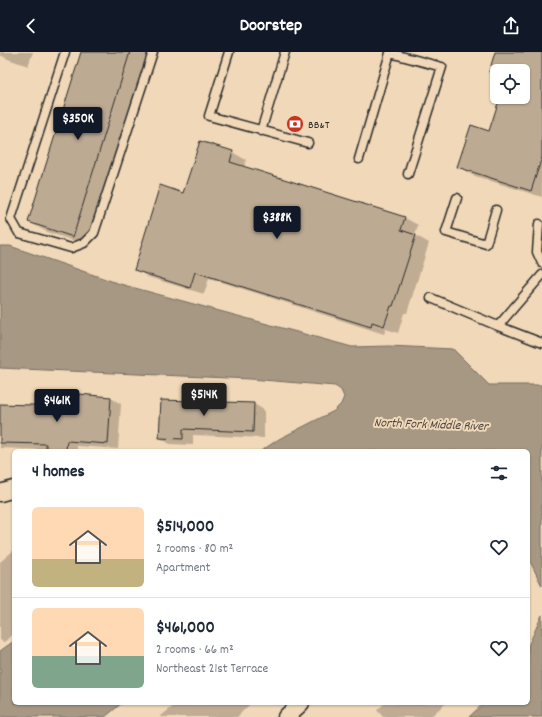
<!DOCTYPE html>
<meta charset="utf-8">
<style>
:root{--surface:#fff;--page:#f2f2f3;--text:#1f2937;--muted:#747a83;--line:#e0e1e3;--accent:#111827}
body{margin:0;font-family:Dekko,sans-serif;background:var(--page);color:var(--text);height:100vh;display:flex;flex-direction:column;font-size:15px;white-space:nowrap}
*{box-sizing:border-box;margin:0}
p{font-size:13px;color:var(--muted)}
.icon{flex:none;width:22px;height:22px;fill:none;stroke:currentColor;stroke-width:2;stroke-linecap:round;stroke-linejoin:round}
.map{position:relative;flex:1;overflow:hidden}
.drawer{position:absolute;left:12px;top:397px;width:518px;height:256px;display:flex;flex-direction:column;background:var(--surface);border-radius:6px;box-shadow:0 1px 3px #0004}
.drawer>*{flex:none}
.controls{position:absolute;left:490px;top:12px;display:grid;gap:8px}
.controls a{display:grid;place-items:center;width:40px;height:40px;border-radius:6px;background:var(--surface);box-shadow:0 1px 3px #0004;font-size:20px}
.price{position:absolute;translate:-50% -34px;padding:0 9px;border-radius:4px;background:var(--accent);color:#fff;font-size:13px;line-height:26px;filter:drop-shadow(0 1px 2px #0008)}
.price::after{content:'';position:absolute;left:50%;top:24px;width:12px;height:9px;margin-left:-6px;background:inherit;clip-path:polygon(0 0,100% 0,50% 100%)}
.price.on{background:#222;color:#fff}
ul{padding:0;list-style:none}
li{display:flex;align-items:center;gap:12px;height:100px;padding:0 20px}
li+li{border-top:1px solid var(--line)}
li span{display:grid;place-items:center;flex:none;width:112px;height:80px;border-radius:6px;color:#555}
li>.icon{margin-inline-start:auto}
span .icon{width:48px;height:48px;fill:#fffc;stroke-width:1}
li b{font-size:17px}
h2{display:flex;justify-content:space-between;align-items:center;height:48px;padding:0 20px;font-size:17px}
header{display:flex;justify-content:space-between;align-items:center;height:52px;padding:0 20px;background:var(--accent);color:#fff;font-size:18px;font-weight:700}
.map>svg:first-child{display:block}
.water{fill:#a79884;stroke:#756c60}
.shadow{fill:#0003}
.building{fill:#bdaa93;stroke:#2b2b2b}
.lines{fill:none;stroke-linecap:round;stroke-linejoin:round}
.lane-casing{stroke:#2b2b2b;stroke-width:11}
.street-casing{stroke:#2b2b2b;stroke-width:19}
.lane{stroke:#f0d8b8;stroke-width:8}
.street{stroke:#f0d8b8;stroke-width:16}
.labels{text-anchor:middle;stroke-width:4;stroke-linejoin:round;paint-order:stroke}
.poi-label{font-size:12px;fill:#2b2b2b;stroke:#f0d8b8;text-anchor:start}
.water-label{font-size:13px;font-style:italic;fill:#4a4641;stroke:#f0d8b8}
</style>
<header><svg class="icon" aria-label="back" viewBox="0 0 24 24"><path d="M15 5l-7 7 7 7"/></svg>Doorstep<svg class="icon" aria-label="share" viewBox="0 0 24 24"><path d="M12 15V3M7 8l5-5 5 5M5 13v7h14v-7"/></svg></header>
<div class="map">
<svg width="542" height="665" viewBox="0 0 542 665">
<rect width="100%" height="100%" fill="#f0d8b8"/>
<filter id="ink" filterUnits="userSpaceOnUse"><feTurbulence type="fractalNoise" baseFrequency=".025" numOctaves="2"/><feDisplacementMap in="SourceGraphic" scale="8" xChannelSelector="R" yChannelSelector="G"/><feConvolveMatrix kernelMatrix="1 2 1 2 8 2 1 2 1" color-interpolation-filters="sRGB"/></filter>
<g filter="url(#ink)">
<!-- water -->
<path class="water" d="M0 194H10L120 232 352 295 389 294 453 297 489 333H542V534L528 505V399H261L279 387 334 359 341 352 344 345 341 338 335 334 251 327 0 316Z
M542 563V665H469L484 651H528V594Z
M14 589V651H122L105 665H0V599Z"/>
<!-- shadow -->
<path class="shadow" d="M0 0H33L28 14 8 7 0 3Z
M82 0H151L90 194 47 180 29 170Z
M496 0H542V145L472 123 459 115 490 80 501 45H523V19H497V24L490 20Z
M232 100 246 108 244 115 405 166 418 173 415 183 429 191 407 261H404L398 281 386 277 384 282 209 226 204 242 148 225 135 217 184 142Z
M111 346 121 352 118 397 77 394V399H71L72 397 52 395 54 398 71 399 0 396V353L64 355 79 350Z
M162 349 254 352 264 358V386L193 383V393L170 392 160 386Z
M14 498V582L4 590 0 588V510Z
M177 651H251L237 665H160Z
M385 651H446L430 665H383L377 658Z"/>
<!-- building -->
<path class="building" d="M81 0H130L73 185 28 170Z
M495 0H542V105L531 139 457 115 471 73 489 79 500 45H523V19H497V23L489 20Z
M200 89 233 99 230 110 405 165 401 178 416 183 393 254H391L384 274 372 270 371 275 195 220 190 236 134 218 160 133 183 141Z
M79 342 111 345 108 392 67 389 66 398 46 396V392L0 391V352L63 354V348L78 349Z
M161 348 254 351 253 380 183 377V387L159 386Z"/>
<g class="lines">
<!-- lane casing -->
<g class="lane-casing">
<path id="lane" d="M65 0 11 167 19 181 71 196 84 191 94 181 153 0
M229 0 209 64 308 91
M261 79 285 0
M359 107 390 1 442 15 408 122
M457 146 446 180 486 192 496 158
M539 172 537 200 542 211
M431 246 498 274 542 223
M498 274 542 291"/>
</g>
<!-- street casing -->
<g class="street-casing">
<path id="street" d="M0 441 14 437
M286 665 301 651"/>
</g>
<!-- lane -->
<use href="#lane" class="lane"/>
<!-- street -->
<use href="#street" class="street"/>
</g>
</g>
<!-- icons -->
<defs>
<g id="bank-disc" transform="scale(0.9)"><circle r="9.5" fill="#c8321e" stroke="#f0d8b8"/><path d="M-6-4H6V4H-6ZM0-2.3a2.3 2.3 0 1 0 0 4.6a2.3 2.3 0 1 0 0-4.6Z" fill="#fff"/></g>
</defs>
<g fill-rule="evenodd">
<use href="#bank-disc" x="295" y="72"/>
</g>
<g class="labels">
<!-- poi labels -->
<g class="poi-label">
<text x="308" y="76">BB&amp;T</text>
</g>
<!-- water labels -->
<g class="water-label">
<text transform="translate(431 371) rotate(2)" y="5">North Fork Middle River</text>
</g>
</g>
</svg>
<div class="controls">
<a><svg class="icon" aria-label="locate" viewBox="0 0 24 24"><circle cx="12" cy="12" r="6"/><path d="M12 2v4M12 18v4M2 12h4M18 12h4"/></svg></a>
</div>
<b class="price" style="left:78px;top:89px">$350K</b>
<b class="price" style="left:277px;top:188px">$388K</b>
<b class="price on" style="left:204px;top:365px">$514K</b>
<b class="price" style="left:57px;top:371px">$461K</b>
<section class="drawer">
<h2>4 homes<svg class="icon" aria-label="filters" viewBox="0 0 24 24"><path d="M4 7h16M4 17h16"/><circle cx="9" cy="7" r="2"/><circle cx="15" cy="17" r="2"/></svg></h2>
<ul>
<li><span style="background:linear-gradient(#ffd9b3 65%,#c2b280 0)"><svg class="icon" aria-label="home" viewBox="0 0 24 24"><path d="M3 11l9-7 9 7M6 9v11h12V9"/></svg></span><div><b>$514,000</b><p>2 rooms · 80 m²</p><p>Apartment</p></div><svg class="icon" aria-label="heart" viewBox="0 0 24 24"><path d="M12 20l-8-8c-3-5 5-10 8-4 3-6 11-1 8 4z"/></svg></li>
<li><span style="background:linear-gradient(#ffd9b3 60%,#7fa58c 0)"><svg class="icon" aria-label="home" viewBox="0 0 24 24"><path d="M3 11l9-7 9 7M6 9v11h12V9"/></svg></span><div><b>$461,000</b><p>2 rooms · 66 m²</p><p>Northeast 21st Terrace</p></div><svg class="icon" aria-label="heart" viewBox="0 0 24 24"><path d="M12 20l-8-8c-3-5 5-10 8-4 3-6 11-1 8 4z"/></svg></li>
</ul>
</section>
</div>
